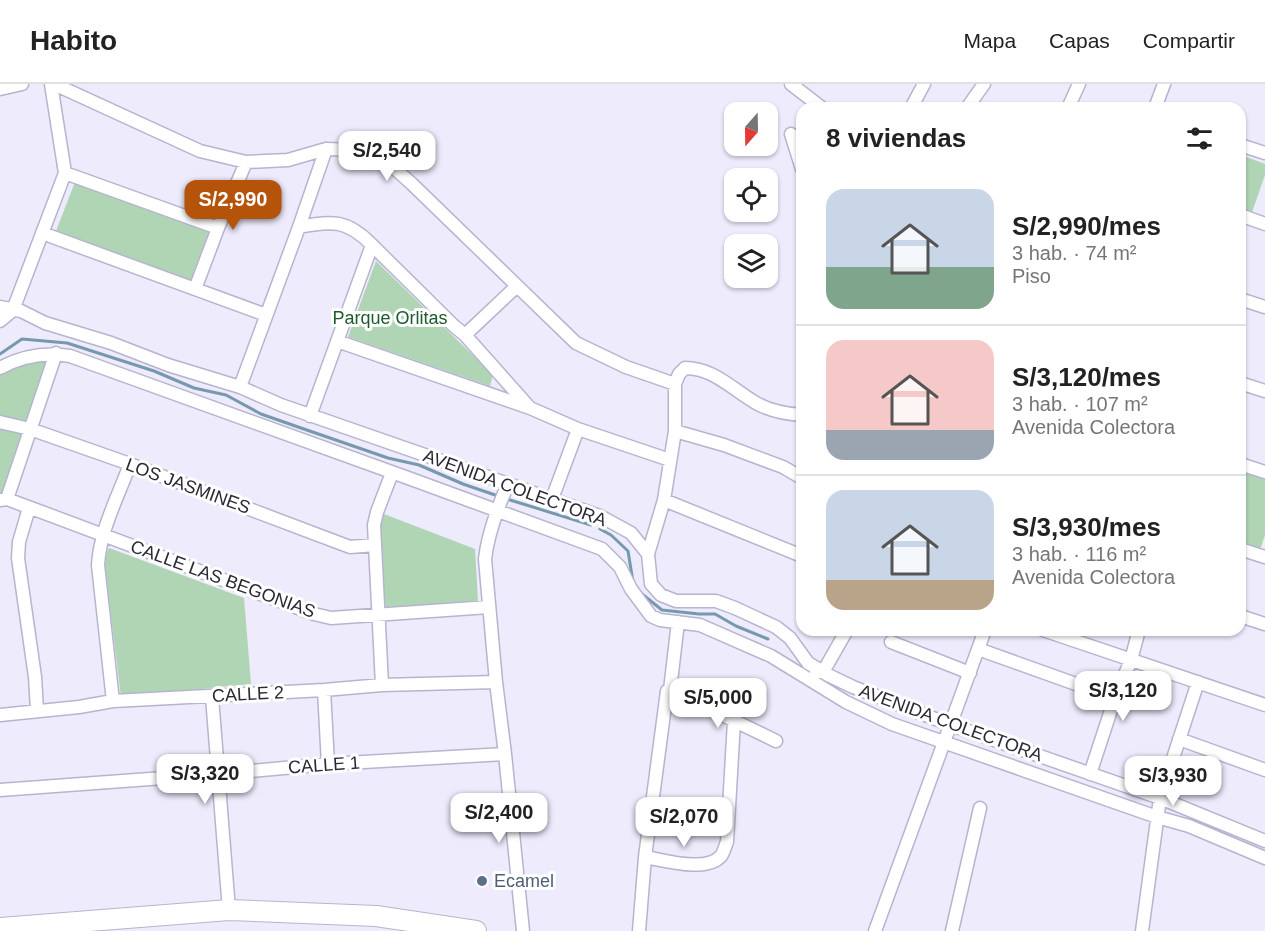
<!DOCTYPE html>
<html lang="es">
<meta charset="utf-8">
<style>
:root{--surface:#fff;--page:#f6f6f6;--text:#222;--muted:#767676;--line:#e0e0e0;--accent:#b45309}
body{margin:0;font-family:Helvetica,sans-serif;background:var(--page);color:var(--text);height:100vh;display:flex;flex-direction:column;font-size:22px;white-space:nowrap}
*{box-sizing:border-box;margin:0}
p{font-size:20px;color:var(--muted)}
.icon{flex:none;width:33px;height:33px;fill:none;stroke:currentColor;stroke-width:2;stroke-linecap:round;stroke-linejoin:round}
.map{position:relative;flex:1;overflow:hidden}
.drawer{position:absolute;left:796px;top:18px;width:450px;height:534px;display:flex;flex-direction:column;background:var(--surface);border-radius:18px;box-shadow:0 2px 4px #0004}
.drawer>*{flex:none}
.needle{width:39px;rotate:200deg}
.buttons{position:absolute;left:724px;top:18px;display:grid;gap:12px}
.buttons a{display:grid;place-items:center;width:54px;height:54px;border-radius:12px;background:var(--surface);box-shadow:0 2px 4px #0004;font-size:30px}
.price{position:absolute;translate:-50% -51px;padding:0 14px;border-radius:12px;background:#fff;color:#222;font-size:20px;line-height:39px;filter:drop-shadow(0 2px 3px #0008)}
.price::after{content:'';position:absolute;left:50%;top:36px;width:18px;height:14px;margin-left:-9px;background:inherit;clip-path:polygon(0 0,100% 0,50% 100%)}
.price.selected{background:var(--accent);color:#fff}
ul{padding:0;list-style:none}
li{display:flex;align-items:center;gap:18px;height:150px;padding:0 30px}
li+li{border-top:2px solid var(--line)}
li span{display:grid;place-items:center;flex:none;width:168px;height:120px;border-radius:18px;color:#555}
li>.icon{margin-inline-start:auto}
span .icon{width:72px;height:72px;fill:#fffc;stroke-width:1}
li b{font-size:26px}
h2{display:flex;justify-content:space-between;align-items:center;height:72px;padding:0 30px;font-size:26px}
header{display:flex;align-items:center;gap:36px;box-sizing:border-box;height:84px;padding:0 30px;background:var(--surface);border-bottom:2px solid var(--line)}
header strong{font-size:28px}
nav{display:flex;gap:33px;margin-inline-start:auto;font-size:21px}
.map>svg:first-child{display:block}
.green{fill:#afd5b4}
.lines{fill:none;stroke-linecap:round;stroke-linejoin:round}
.stream{stroke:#7699ae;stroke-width:3}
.minor-casing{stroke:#b7b4cf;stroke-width:15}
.trunk-casing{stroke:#b7b4cf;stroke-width:22}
.minor{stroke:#fff;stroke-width:12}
.trunk{stroke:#fff;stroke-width:20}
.service-dot{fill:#5c6f8a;stroke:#fff;stroke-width:2}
.labels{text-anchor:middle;stroke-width:6;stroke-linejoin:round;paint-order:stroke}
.park-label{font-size:18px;fill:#1d592c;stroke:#fff}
.street-label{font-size:18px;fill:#2b2a34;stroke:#fff}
.service-label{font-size:18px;fill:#4e5e75;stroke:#fff;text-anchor:start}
</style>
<header>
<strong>Habito</strong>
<nav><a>Mapa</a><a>Capas</a><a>Compartir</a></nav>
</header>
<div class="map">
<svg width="1265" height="847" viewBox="0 0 1265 847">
<rect width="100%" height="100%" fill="#edebfc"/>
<!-- green -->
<path class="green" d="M1241 71 1265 80V91L1251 131 1241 127Z
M75 98 211 147 193 197 56 147Z
M376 177 493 291 490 302 348 253Z
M52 272 28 342 0 335V288Z
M0 341 27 346 5 413H0Z
M1240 385 1265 394V451L1260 466 1241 459Z
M384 430 475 465 478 517 386 527 379 447Z
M109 464 244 514 251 600 121 613 105 483 106 470Z"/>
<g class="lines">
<!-- stream -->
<path class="stream" d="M0 270 22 255 67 259 154 287 194 304 226 311 261 330 301 344 388 374 419 381 463 400 498 412
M507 415 591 441
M600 445 611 451 628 467 633 498
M642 510 662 526 699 530H715L736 542 768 555"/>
<!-- minor casing -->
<g class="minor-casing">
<path id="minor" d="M54 0 200 67 246 78 288 76 326 65 355 66 382 73 412 100 576 259 626 283 675 300
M791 0 822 24
M0 5 22 0
M911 24 924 0
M967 24 984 0
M1068 24 1079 0
M1155 24 1164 0
M791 50 802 85
M1240 61 1265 69
M65 89 218 144
M1240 131 1265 140
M299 143C332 136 348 136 372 161L310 332
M42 149 266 231
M372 161 454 242 465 251 529 323
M195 205 218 144 246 78
M1240 215 1265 223
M0 223 21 227 45 239 111 259 168 281 240 303 281 321 600 432 631 449 648 470 651 500 661 511 676 517H716L735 524 776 543 790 554 808 579 828 591 853 603 951 641 1160 714 1265 757
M0 237 13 226 65 89 51 0
M465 251 517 202
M337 257 530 324 578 345 670 376
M0 284C22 272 45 268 70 272 247 335 425 400 602 465L620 483 631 505 651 532 660 536 700 541 771 572 846 618 892 640 1157 733 1189 742 1265 774
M1240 299 1265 307
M240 303 299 143 326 65
M0 338 30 345 130 380 350 463 375 461
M675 347 724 361 783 383 802 394
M1240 380 1265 388
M508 400C497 425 488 449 485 475L496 598 505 670 523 847
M7 415 56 269
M552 415 578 345
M0 416 7 415 314 530 331 534 489 523
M664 416 802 472
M29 424 19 458 18 474 35 593 37 626
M1240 465 1265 473
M648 470 664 416 675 347V300L679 290 685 284C714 284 733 306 756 319 770 327 787 330 802 331
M1240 532 1265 540
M1043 546 1265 621
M891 558 970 589
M978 565 1115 614
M816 588H823L847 546
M382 601 374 441 377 428 392 389
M324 606 328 680
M670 606 678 538
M212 613 229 826
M113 617 98 481C100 446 118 413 130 380
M0 631 79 623 113 617 324 606 382 601 496 598
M1179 655 1265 686
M1090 690 1115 614 1131 576 1139 546
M0 706 218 690 328 680 505 670
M645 773C664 776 706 789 721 772 724 768 725 762 727 758L734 637
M639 847 645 773 667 607 671 606 776 657
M875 847 985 546
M952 847 980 724
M1142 847 1160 714 1198 598"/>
</g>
<!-- trunk casing -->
<g class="trunk-casing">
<path id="trunk" d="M0 844 229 826 376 832 476 847"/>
</g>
<!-- minor -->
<use href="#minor" class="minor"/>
<!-- trunk -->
<use href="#trunk" class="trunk"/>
</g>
<!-- markers -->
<circle class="service-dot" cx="482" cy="797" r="6"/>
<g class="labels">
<!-- park labels -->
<g class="park-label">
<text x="390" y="240">Parque Orlitas</text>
</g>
<!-- street labels -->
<g class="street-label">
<text transform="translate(188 402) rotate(20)" y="6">LOS JASMINES</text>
<text transform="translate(515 404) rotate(20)" y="6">AVENIDA COLECTORA</text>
<text transform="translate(223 495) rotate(20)" y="6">CALLE LAS BEGONIAS</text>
<text transform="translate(248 610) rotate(-3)" y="6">CALLE 2</text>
<text transform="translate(951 639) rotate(20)" y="6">AVENIDA COLECTORA</text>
<text transform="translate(324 681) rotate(-4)" y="6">CALLE 1</text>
</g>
<!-- service labels -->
<g class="service-label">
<text x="494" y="803">Ecamel</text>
</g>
</g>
</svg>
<div class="buttons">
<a><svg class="needle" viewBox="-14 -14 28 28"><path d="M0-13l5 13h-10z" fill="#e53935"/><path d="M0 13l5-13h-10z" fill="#767676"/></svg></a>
<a><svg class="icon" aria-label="locate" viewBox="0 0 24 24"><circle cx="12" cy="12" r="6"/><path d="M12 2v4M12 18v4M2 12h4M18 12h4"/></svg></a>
<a><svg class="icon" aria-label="layers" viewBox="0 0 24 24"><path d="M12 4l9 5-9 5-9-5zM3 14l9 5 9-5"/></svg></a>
</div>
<b class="price" style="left:387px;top:98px">S/2,540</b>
<b class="price selected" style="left:233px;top:147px">S/2,990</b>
<b class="price" style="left:1123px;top:638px">S/3,120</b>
<b class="price" style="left:718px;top:645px">S/5,000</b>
<b class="price" style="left:205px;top:721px">S/3,320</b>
<b class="price" style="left:1173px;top:723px">S/3,930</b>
<b class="price" style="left:499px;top:760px">S/2,400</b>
<b class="price" style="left:684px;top:764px">S/2,070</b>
<section class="drawer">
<h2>8 viviendas<svg class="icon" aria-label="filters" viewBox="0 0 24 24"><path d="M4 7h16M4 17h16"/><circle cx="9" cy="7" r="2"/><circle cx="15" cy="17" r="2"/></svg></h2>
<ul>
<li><span style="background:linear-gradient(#c9d6e8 65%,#7fa58c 0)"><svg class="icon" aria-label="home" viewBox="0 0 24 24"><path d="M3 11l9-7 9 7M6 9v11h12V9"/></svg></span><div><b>S/2,990/mes</b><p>3 hab. · 74 m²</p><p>Piso</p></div></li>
<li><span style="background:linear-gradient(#f6c9c9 75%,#9aa5b1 0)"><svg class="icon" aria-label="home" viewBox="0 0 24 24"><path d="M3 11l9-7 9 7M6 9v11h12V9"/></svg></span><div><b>S/3,120/mes</b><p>3 hab. · 107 m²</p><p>Avenida Colectora</p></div></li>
<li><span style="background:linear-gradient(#c9d6e8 75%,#b9a48a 0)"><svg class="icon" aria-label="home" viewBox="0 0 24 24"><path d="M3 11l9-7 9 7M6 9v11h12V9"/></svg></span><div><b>S/3,930/mes</b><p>3 hab. · 116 m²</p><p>Avenida Colectora</p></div></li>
</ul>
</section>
</div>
